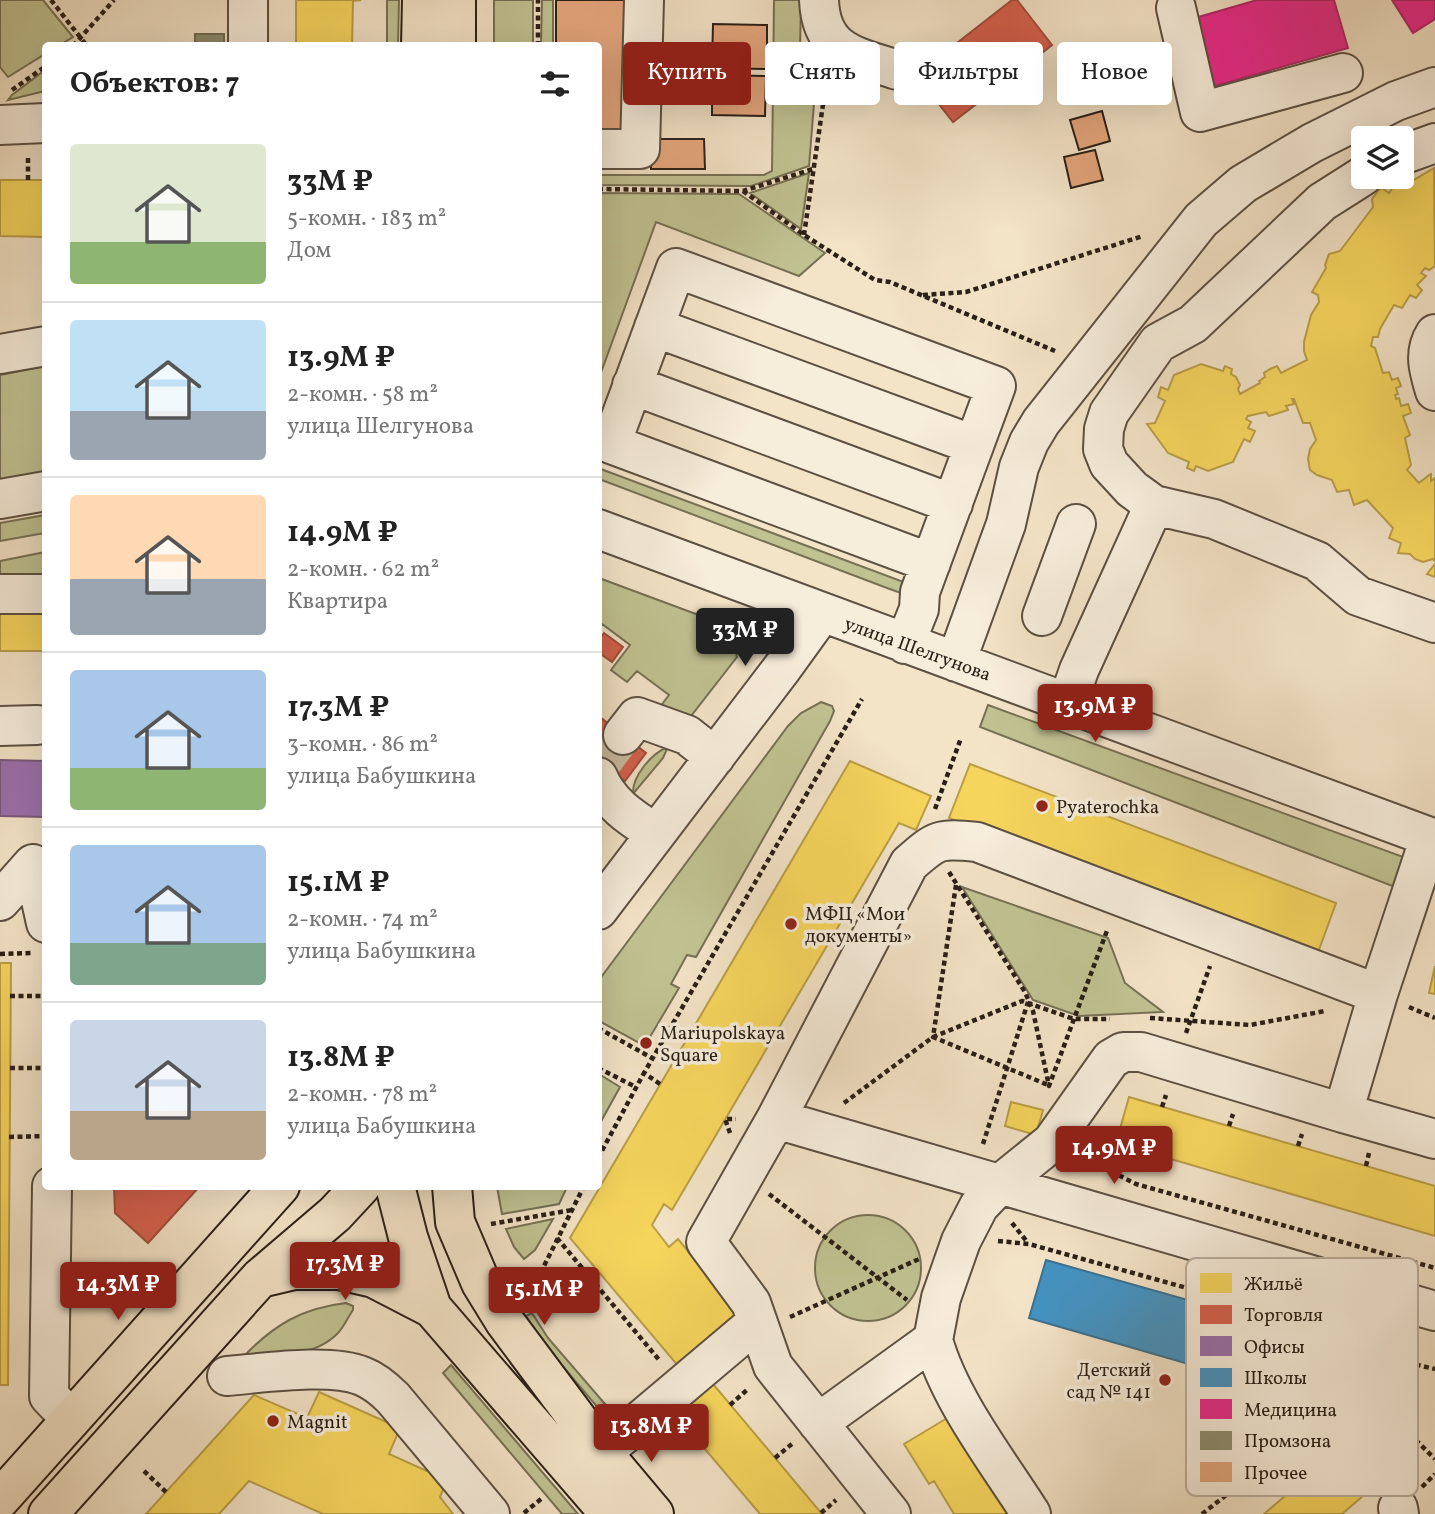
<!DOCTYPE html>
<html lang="ru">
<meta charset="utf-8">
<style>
:root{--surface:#fff;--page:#f2f2f2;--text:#222;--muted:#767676;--line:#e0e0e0;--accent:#8f2418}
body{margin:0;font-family:Vollkorn,serif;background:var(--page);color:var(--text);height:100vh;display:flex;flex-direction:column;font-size:26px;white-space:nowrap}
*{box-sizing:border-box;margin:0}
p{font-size:23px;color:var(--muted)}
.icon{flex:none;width:38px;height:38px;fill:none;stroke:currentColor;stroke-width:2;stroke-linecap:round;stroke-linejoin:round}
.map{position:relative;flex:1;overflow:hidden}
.panel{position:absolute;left:42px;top:42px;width:560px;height:1148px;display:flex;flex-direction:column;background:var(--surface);border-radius:7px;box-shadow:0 7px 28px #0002}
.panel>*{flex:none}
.top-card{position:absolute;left:623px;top:42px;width:665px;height:63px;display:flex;gap:14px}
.fabs{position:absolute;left:1351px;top:126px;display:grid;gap:14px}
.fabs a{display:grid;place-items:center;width:63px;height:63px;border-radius:7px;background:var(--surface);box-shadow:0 7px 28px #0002;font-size:35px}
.price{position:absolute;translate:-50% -60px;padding:0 16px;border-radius:7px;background:var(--accent);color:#fff;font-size:23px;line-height:46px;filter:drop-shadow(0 2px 4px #0008)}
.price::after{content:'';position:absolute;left:50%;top:42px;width:21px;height:16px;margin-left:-10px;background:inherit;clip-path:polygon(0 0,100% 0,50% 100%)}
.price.active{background:#222;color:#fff}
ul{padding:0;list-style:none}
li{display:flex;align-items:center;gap:21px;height:175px;padding:0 28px}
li+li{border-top:2px solid var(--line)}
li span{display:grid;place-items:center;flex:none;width:196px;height:140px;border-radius:7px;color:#555}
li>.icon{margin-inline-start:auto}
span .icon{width:84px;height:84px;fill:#fffc;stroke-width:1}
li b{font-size:30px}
h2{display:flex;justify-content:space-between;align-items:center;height:84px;padding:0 28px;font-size:30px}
.pill{padding:0 24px;border-radius:7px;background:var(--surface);box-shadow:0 7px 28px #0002;font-size:24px;line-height:63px}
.pill.active{background:var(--accent);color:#fff}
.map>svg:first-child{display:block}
.green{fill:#c1c292;stroke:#767054;stroke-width:2}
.homes{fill:#f6d55c;stroke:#b99e47;stroke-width:2}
.shops{fill:#d6604d;stroke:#a24c3c;stroke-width:2}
.offices{fill:#9970ab;stroke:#78587e;stroke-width:2}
.schools{fill:#4393c3;stroke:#3c708f;stroke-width:2}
.health{fill:#e7298a;stroke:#ae2667;stroke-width:2}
.industry{fill:#8c8c6e;stroke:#6f6b54;stroke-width:2}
.building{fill:#e4a57c;stroke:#2a1f16;stroke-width:2}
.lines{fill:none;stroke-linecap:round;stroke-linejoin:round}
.minor-tunnel{stroke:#cbbca4;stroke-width:38;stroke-dasharray:38 19;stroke-linecap:butt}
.minor-casing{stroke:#5c5042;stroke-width:42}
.major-casing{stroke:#2a1f16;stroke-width:42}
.path{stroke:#2a1f16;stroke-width:4.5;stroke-dasharray:5 3.5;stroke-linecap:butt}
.minor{stroke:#f7eddb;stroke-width:38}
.major{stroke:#f3e3c7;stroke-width:38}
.poi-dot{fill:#8f2418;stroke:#f7eddb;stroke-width:2.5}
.labels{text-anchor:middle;stroke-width:7;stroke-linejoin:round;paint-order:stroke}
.street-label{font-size:19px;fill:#2a1f16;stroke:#f7eddb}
.poi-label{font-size:19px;fill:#2a1f16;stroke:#f7eddb;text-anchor:start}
.key{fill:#f7eddb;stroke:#baafa0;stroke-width:2}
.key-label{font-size:19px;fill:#2a1f16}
</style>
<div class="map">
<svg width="1435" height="1514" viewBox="0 0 1435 1514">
<rect width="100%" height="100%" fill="#f3e3c7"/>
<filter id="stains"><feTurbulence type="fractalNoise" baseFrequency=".00286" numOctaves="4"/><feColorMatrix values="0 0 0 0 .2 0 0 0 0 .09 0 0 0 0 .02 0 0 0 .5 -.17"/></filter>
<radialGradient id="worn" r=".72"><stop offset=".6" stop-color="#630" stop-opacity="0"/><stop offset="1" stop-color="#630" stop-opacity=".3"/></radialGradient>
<!-- green -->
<path class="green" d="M0 0H43L73 37 60 45 46 46 45 54 8 77 0 67Z
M387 0H399L398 45H387Z
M494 0H533V45H494Z
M542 0H553V45H541Z
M774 0H801L800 51 812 60 815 91 809 166 751 186 599 185V175H764L772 171Z
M45 70V91L8 100 12 95Z
M809 173 801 229 750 193Z
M599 193 739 194 825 253 799 276 656 222 599 378Z
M45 366V472L0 480V375Z
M598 468 917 587 912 597 887 588 599 479Z
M45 515V533L0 541V523Z
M45 552V581H0V561Z
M599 578 712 620C727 629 735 639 737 657L691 716 660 707 669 695 637 671 627 682 611 670 630 645 602 624 599 629Z
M821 702 832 706 834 711 830 721 696 957 687 955 671 984 679 988 647 1042 641 1044 599 1021V980L788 726 801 713Z
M988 705 1406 858 1395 887 980 727Z
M668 747 663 758 633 794C632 776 652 753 668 747Z
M962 887 1108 938 1125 983 1163 1012 1079 1016 1033 1000Z
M599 1074 620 1087 599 1125Z
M497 1187V1186L567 1187 559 1204 502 1214Z
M815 1268a53 53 0 1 1 106 0a53 53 0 1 1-106 0Z
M553 1219 535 1250 524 1259 514 1247 506 1229Z
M346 1303 353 1306V1310C348 1317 344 1327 338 1333 314 1358 274 1356 244 1356 274 1325 302 1308 346 1303Z
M532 1313 548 1338 611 1411 605 1416 542 1342 526 1316Z
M451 1365 578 1514H562L443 1373Z"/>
<!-- homes -->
<path class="homes" d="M296 0H361L353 1 352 46H296Z
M1434 168 1435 266 1429 270 1425 268 1421 273 1426 276 1417 285 1422 290 1416 298 1410 295 1402 308 1394 305 1380 329 1378 337H1373L1371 346 1375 348 1383 373 1389 372 1392 380 1398 378 1401 386 1396 388 1398 394 1395 395 1396 399 1399 398 1401 406 1408 404 1411 413 1403 416 1410 435 1405 438 1411 465 1407 470 1419 483 1429 475 1431 474V481L1435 478V561L1433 559 1423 562 1415 559 1410 554 1398 553 1401 543 1389 538 1393 528 1367 500 1354 505 1349 490 1337 492 1332 480 1317 475 1310 470 1308 459 1310 449 1316 440 1310 423H1303L1294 399H1292L1294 404 1286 406 1288 410 1269 416 1266 412 1248 416 1246 419 1251 422 1248 428 1255 431 1250 442 1244 439 1233 462 1208 471 1196 466 1194 471 1187 468 1189 462 1168 453 1147 424 1155 423 1165 401 1158 397 1161 387 1168 390 1174 375 1201 364 1223 371 1225 366 1232 369 1231 374 1236 377 1240 385 1238 389 1240 394 1260 383 1259 381 1265 377 1264 373 1270 369 1277 366 1281 373 1307 360 1304 351V342L1311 315 1319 302 1318 295 1312 292 1326 268 1325 265 1329 254 1340 251 1373 207 1372 199 1379 190 1382 188 1389 193 1397 181 1400 183 1406 175 1412 181Z
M0 180H46V237L0 236Z
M1435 564V577L1427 574Z
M0 605 46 606V651H0Z
M850 761 931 796 916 830 899 823 672 1210 664 1204 652 1225 669 1247 678 1239 745 1321 685 1374 570 1238Z
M970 764 1336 903 1316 958 949 818Z
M0 963H11L8 1385H0Z
M1435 966V994L1429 993Z
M1129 1097 1435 1186V1236L1116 1143Z
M1011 1102 1043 1110 1036 1135 1005 1126Z
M708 1378 822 1514H760L671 1409Z
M319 1392 400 1428 389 1454 447 1480 440 1497 453 1514H323L249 1481 219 1514H146L254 1395 307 1418Z
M949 1417 1008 1514H954L934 1481 929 1484 904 1444Z
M1371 1422 1404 1461 1342 1514H1264Z"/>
<!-- shops -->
<path class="shops" d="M1012 0H1017L1052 45 1018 72 1013 65 983 89 988 95 953 122 916 75Z
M604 633 623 647 612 662 598 652V640Z
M600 717 646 753 625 781 598 760Z
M114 1186H200L148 1243 115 1213Z"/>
<!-- offices -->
<path class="offices" d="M0 760 46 761V817L0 816Z"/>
<!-- schools -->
<path class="schools" d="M1046 1260 1216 1308 1199 1367 1029 1318Z"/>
<!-- health -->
<path class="health" d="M1257 0H1334L1348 48 1215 86 1195 18Z
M1392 0H1435V19L1413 33Z"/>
<!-- industry -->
<path class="industry" d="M195 34H224V46H195Z"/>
<!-- building -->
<path class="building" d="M556 0H628L627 132H598V46H556Z
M713 24 767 25V69L712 68Z
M712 75 766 76 765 116 712 115Z
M1102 111 1110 141 1079 150 1070 120Z
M651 139H704L705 169H651Z
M1095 150 1103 180 1071 188 1064 157Z"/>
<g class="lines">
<!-- minor-tunnel -->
<path class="minor-tunnel" d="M602 763 623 735"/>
<!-- minor casing -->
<g class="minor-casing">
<path id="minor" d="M819 0C821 53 856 56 897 70
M1176 8 1200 112 1343 73
M248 46V0
M0 125 46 123
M598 149H640L644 0
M1402 155 1435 143
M1363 176 1322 202 1193 324 1158 343 1109 413 1104 429 1103 449 1109 464 1132 489 1154 505 1214 519 1317 561 1358 596 1435 623
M654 327 974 445
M1435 334C1423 353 1429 371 1435 391
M0 354 46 346
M632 385 953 504
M0 499 46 491
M598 529 1435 839
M0 594H46
M1042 616 1076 524
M905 644 919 609 920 592 996 386 676 268 611 444 931 563
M956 662 1006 524 1019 467 1029 442 1041 422 1201 220 1243 184 1312 143 1396 101 1435 87
M1068 702 1079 670 1154 505
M0 726 37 725
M623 735 637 717 687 735 715 757
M598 777C609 804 632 818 655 833
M0 901 33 864 46 923
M598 910 783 667 822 613
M1343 1113 1435 1139
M776 1119 1435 1311
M52 1186 49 1396 71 1419
M933 1340C949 1399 998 1462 1031 1514
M227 1376C264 1373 330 1363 362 1376 375 1381 384 1389 393 1398L490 1514
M818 1423 933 1340 941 1298 961 1241 979 1206 1000 1184 1052 1142 1111 1059 1123 1052H1141L1343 1113 1378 994
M577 1474 757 1322
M1398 1508 1399 1514
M891 1514 773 1366 751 1303 706 1242 776 1119 909 864C937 839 939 838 977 842L1378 994 1430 837"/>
</g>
<!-- major casing -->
<g class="major-casing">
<path id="major" d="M421 46 422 0
M456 46V0
M395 1186 408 1237 432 1308
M452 1186 455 1222 481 1283 505 1322 602 1452 654 1514
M260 1278 294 1270H339L374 1278 432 1308 610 1514
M0 1499 280 1186
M48 1514 260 1278 335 1214 361 1186"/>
</g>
<!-- path -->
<path class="path" d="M51 0 87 46
M73 46 114 0
M538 46V0
M12 90 46 66
M28 180V156
M598 189 743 191 813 169
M743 191 804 235 875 280 890 282 1055 351
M804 235 827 77
M923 295 966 292 1143 236
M935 809 961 738
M949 872 1025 992 1033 1011 1049 1086 1108 928
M956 885 933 1037 1048 1085
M0 954 31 953
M10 996H46
M1409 1007 1435 1018
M1150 1018 1250 1025 1325 1011
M598 1028 652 1058
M1186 1033 1210 966
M10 1068H46
M598 1068 636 1087
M660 1084 644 1073 862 699
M844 1103 933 1037 1022 1001 1074 1019H1110
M1162 1107 1166 1095
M1229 1126 1233 1114
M730 1133 725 1119H736
M9 1137 46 1136
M983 1144 1028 1002
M1298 1146 1302 1134
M1081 1156 1136 1184 1435 1268
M598 1158 644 1073
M1366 1166 1369 1153
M769 1194 907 1300
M1012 1223 1028 1243
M491 1224 572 1210
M557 1238 660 1361
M998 1241 1029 1244 1212 1295 1306 1332 1435 1459
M529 1296 584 1186
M790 1317 919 1259
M1324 1347 1353 1350 1435 1369
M730 1405 748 1389
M775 1458 793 1443
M144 1471 166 1492
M1422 1487 1435 1474
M524 1513 541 1499
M821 1513 836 1500
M1202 1514 1277 1455 1327 1412 1348 1404 1384 1409"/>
<!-- minor -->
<use href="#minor" class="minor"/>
<!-- major -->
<use href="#major" class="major"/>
</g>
<!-- markers -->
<g class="poi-dot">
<circle cx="1042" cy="806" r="7"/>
<circle cx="791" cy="924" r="7"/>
<circle cx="646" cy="1043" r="7"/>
<circle cx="1165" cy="1380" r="7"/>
<circle cx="273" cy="1421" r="7"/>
</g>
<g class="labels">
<!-- street labels -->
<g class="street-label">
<text transform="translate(918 648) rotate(20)" y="7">улица Шелгунова</text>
</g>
<!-- poi labels -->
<g class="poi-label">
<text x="1056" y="813">Pyaterochka</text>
<text x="805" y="920">МФЦ «Мои<tspan x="805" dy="22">документы»</tspan></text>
<text x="660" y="1039">Mariupolskaya<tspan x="660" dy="22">Square</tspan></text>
<text x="1151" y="1376" text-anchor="end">Детский<tspan x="1151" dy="22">сад № 141</tspan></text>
<text x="287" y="1428">Magnit</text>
</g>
</g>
<!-- legend -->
<rect x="1186" y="1258" width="232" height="238" rx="10" class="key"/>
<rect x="1200" y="1273" width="32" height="20" fill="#f6d55c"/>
<rect x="1200" y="1305" width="32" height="19" fill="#d6604d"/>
<rect x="1200" y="1336" width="32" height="20" fill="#9970ab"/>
<rect x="1200" y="1368" width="32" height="19" fill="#4393c3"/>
<rect x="1200" y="1399" width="32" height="20" fill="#e7298a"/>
<rect x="1200" y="1431" width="32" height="19" fill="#8c8c6e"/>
<rect x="1200" y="1462" width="32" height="20" fill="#e4a57c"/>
<g class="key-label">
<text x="1244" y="1290">Жильё</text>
<text x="1244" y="1321">Торговля</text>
<text x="1244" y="1353">Офисы</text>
<text x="1244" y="1384">Школы</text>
<text x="1244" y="1416">Медицина</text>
<text x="1244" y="1447">Промзона</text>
<text x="1244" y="1479">Прочее</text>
</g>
<rect width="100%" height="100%" filter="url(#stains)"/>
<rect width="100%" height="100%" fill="url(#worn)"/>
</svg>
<div class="fabs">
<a><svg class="icon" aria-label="layers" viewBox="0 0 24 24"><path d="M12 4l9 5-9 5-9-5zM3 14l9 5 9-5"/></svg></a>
</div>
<b class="price active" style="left:745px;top:668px">33M ₽</b>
<b class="price" style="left:1095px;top:744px">13.9M ₽</b>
<b class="price" style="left:1114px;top:1186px">14.9M ₽</b>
<b class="price" style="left:345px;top:1302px">17.3M ₽</b>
<b class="price" style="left:118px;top:1322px">14.3M ₽</b>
<b class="price" style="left:544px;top:1327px">15.1M ₽</b>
<b class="price" style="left:651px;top:1464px">13.8M ₽</b>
<div class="top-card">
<a class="pill active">Купить</a>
<a class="pill">Снять</a>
<a class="pill">Фильтры</a>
<a class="pill">Новое</a>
</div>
<section class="panel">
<h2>Объектов: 7<svg class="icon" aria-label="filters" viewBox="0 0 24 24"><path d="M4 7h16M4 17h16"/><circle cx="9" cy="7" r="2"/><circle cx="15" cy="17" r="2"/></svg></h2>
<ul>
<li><span style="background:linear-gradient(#dfe7d0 70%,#8fb573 0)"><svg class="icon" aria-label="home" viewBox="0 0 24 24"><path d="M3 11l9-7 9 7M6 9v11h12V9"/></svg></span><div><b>33M ₽</b><p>5-комн. · 183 m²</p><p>Дом</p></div></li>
<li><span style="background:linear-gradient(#bfe0f5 65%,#9aa5b1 0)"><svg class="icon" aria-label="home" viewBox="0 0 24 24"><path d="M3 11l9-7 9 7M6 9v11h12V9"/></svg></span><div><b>13.9M ₽</b><p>2-комн. · 58 m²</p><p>улица Шелгунова</p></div></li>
<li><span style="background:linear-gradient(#ffd9b3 60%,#9aa5b1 0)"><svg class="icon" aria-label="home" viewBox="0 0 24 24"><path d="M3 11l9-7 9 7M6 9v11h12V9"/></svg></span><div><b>14.9M ₽</b><p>2-комн. · 62 m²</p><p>Квартира</p></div></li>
<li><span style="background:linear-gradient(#a9c7e8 70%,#8fb573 0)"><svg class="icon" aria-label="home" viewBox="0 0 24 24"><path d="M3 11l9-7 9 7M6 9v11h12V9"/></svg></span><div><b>17.3M ₽</b><p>3-комн. · 86 m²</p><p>улица Бабушкина</p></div></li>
<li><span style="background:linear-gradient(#a9c7e8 70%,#7fa58c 0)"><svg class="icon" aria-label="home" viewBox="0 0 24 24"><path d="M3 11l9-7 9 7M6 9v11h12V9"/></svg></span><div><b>15.1M ₽</b><p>2-комн. · 74 m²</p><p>улица Бабушкина</p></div></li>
<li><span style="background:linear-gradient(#c9d6e8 65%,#b9a48a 0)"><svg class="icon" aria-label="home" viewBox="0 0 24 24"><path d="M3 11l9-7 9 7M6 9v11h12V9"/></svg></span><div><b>13.8M ₽</b><p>2-комн. · 78 m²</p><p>улица Бабушкина</p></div></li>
</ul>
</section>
</div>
